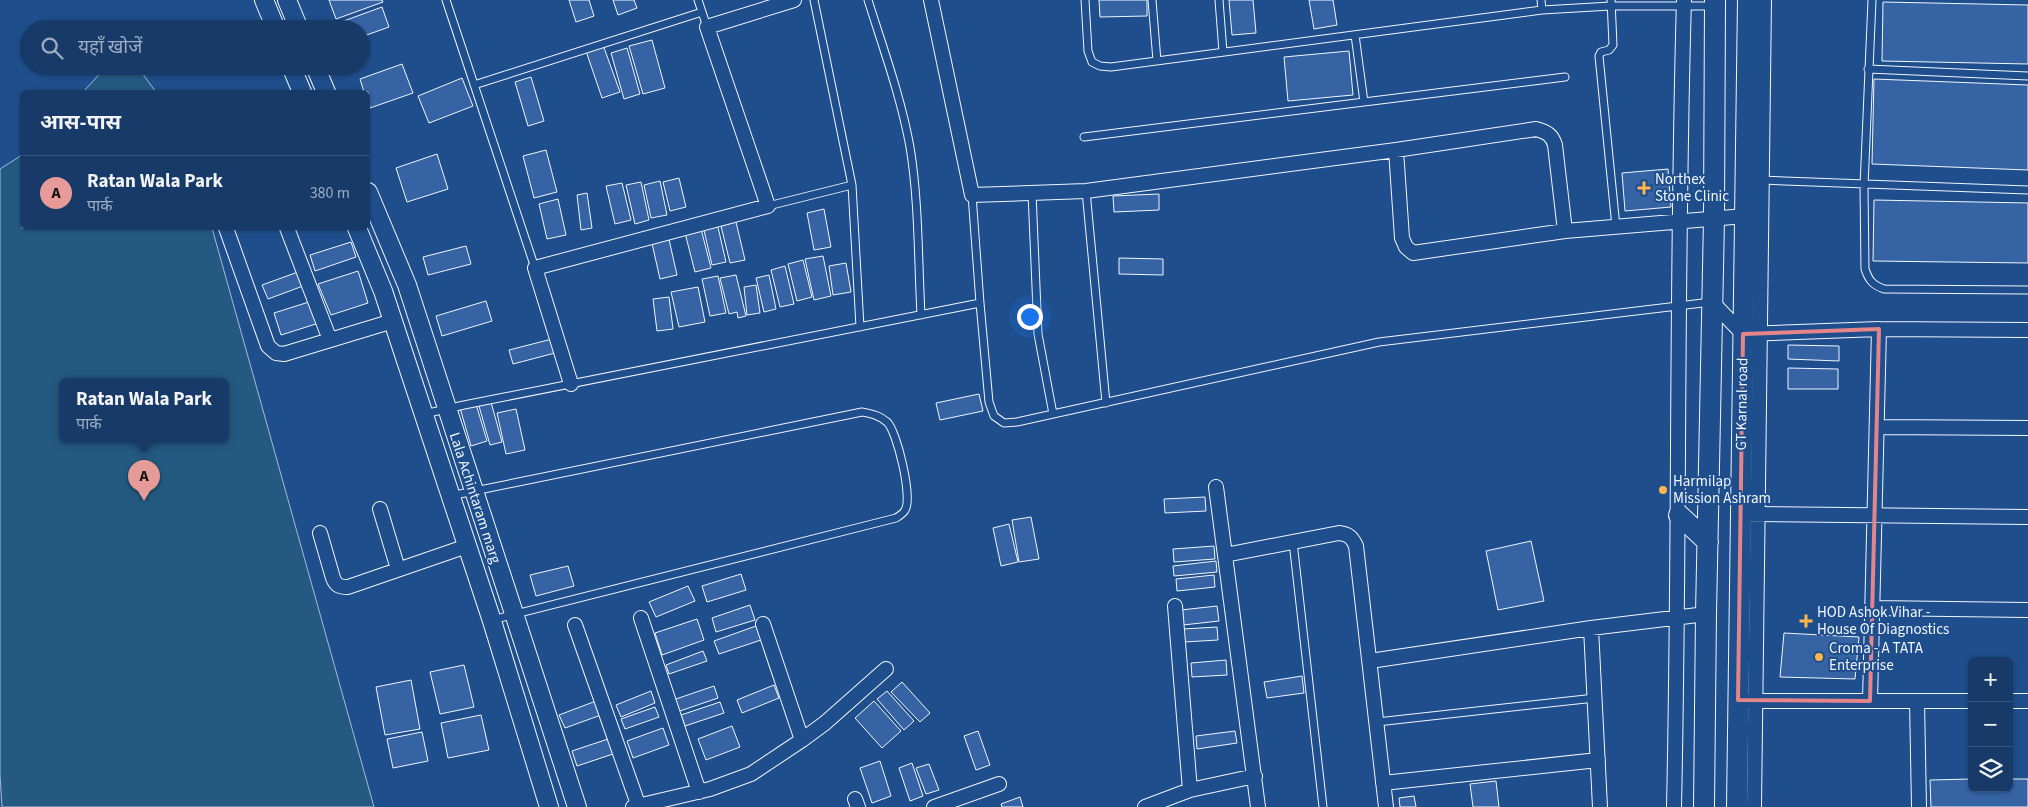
<!DOCTYPE html>
<html lang="hi">
<meta charset="utf-8">
<style>
body{margin:0;font-family:"Source Sans 3","Noto Sans Devanagari",sans-serif;background:#20416f;color:#f1f3f6}
.controls{position:absolute;right:15px;bottom:15px;display:grid;overflow:hidden;border-radius:8px;box-shadow:0 1px 4px #0004}
.controls button{width:45px;height:45px;display:grid;place-items:center;padding:0;border:0;border-bottom:1px solid #36547d;background:#173a69;color:#f1f3f6;font:25px sans-serif}
.you{position:absolute;left:1029px;top:316px;width:18px;height:18px;margin:-12px;border:4px solid #fff;border-radius:50%;background:#1a73e8;box-shadow:0 0 0 8px #1a73e833}
.badge{display:grid;place-items:center;width:32px;height:32px;border-radius:50%;background:#e69b98;color:#111;font-size:16px;font-weight:700}
.pin{position:absolute;translate:-50% -41px;filter:drop-shadow(0 1px 2px #0008)}
.pin::after{content:'';position:absolute;top:26px;width:18px;height:15px;background:inherit;clip-path:polygon(0 0,100% 0,50% 100%)}
.popup{position:absolute;left:59px;top:378px;width:170px;height:65px;box-sizing:border-box;display:grid;place-content:center;border-radius:8px;background:#173a69;filter:drop-shadow(0 1px 4px #0005);font-size:16px;white-space:nowrap;color:#9eadc0}
.popup b{font-size:19px;color:#f1f3f6}
.popup::after{content:'';position:absolute;left:50%;top:100%;margin-left:-10px;border:10px solid transparent;border-top-color:#173a69}
.list{margin:0;padding:0;list-style:none}
h2{display:flex;justify-content:space-between;align-items:center;height:65px;margin:0;padding:0 20px;font-size:21px}
h2 small{font-size:16px;font-weight:400;color:#9eadc0}
.list li{display:grid;grid-template-columns:32px 1fr auto;gap:15px;align-items:center;box-sizing:border-box;height:75px;padding:0 20px;border-top:1px solid #36547d}
.list b{display:block;font-size:19px;white-space:nowrap}
.list p{margin:0;font-size:16px;white-space:nowrap;color:#9eadc0}
.list em{font-size:16px;font-style:normal;color:#9eadc0}
.icon{flex:none;width:28px;height:28px;fill:none;stroke:currentColor;stroke-width:2;stroke-linecap:round;stroke-linejoin:round}
.map{position:relative;flex:none;width:2028px;height:807px;overflow:hidden}
.search{position:absolute;background:#173a69;box-shadow:0 1px 4px #0004;left:20px;top:20px;width:350px;height:55px;display:flex;align-items:center;gap:12px;box-sizing:border-box;padding:0 18px;border-radius:28px;color:#9eadc0;font-size:19px}
.panel{position:absolute;background:#173a69;box-shadow:0 1px 4px #0004;left:20px;top:90px;width:350px;height:140px;border-radius:8px}
.map>svg:first-child{display:block}
</style>
<div class="map">
<svg width="2028" height="807" viewBox="0 0 2028 807">
<rect width="100%" height="100%" fill="#1f4e8c"/>
<path fill="#245a82" stroke="#a8bbd7" fill-rule="evenodd" d="M107,66H137L156,92H83Z
M22,155V228H212L374,807H2L0,775V169ZM63,382H225V440H63Z"/>
<path fill="#3563a3" stroke="#f2f6ff" d="M329,0H382L383,2L336,19Z
M569,0H589L594,16L576,22Z
M613,0H634L637,8L618,15Z
M1099,0H1147V16L1100,17Z
M1229,0H1253L1256,33L1232,35Z
M1309,0H1333L1337,25L1314,29Z
M1883,2L2028,5V64L1882,61Z
M382,7L389,27L361,37V29H344L341,22Z
M652,40L665,88L643,94L629,46Z
M603,45L620,92L602,98L586,51Z
M627,48L640,94L624,99L611,53Z
M1349,51L1353,95L1288,101L1284,57Z
M402,64L413,93L370,108L368,92H364L360,79Z
M531,77L544,121L528,126L515,82Z
M462,78L473,106L429,123L418,96Z
M1874,79L2028,85V170L1872,164Z
M546,150L557,192L534,198L523,156Z
M437,154L448,189L407,202L396,168Z
M1668,169L1671,207L1625,211L1622,173Z
M679,178L686,207L670,211L663,182Z
M660,181L667,215L651,218L644,185Z
M641,182L649,220L635,224L626,185Z
M622,183L631,220L615,224L606,186Z
M587,193L592,228L581,230L577,195Z
M1159,194V210L1114,212L1113,196Z
M558,199L566,235L547,239L539,204Z
M1874,200L2028,203V263L1873,261Z
M824,209L831,247L814,250L807,213Z
M736,222L745,260L730,263L721,226Z
M717,223L726,262L712,265L703,226Z
M700,225L711,268L695,272L684,229Z
M668,235L677,275L660,279L651,239Z
M351,242L356,257L315,271L310,255Z
M466,246L471,264L428,275L423,257Z
M823,256L831,296L814,300L805,259Z
M1119,258L1163,259V275L1119,274Z
M803,260L812,297L797,301L788,264Z
M846,263L851,292L833,295L829,266Z
M785,266L794,304L780,307L771,270Z
M358,271L368,303L331,315L318,284Z
M298,272L303,286L268,299L262,285Z
M736,275L746,316L738,318L737,312L729,314L720,278Z
M769,275L776,309L764,312L756,278Z
M718,276L726,313L710,316L702,279Z
M756,285L760,313L747,315L744,287Z
M698,287L705,322L679,327L671,292Z
M669,297L673,329L657,331L653,299Z
M312,301L319,323L281,335L274,313Z
M486,301L492,321L442,336L436,316Z
M552,339L555,353L513,364L509,350Z
M1788,345L1839,346V361L1788,359Z
M1788,368L1838,369V389H1788Z
M979,394L983,411L940,420L936,403Z
M491,402L502,442L490,445L479,406Z
M476,404L487,441L471,446L460,408Z
M516,409L525,450L506,454L497,413Z
M1205,497L1206,511L1165,513L1164,499Z
M1031,517L1039,559L1019,562L1012,520Z
M1009,524L1018,562L1001,566L993,528Z
M1531,541L1544,601L1498,610L1486,551Z
M1214,546L1215,559L1174,562L1173,549Z
M1216,561L1217,572L1174,576L1173,566Z
M568,566L574,586L536,596L530,575Z
M741,574L746,590L707,602L702,586Z
M1214,575L1215,587L1177,591L1176,579Z
M688,586L695,601L656,617L649,602Z
M750,605L755,620L716,632L712,618Z
M1217,606L1219,621L1183,625L1181,610Z
M697,619L704,640L662,655L655,633Z
M756,626L761,640L719,654L714,641Z
M1217,627L1218,640L1184,642L1183,629Z
M1784,633L1859,637L1855,679L1780,677Z
M703,651L707,661L669,674L666,665Z
M1226,660L1227,675L1192,677L1191,663Z
M464,665L474,707L440,714L430,672Z
M1302,676L1304,693L1267,698L1264,682Z
M411,680L420,729L385,735L376,687Z
M902,682L930,713L920,722L891,692Z
M774,685L779,698L742,713L737,700Z
M714,686L718,698L677,712L673,700Z
M651,691L655,703L621,717L616,705Z
M887,691L914,721L904,730L877,699Z
M596,701L601,715L565,728L559,715Z
M874,701L901,731L882,748L855,718Z
M720,702L724,713L685,726L681,715Z
M655,707L659,717L625,729L621,719Z
M481,715L489,750L448,758L441,723Z
M732,726L740,747L706,760L698,739Z
M663,728L669,745L633,758L627,741Z
M978,731L990,765L976,770L964,736Z
M1235,731L1237,743L1197,749L1196,736Z
M422,732L428,761L393,768L387,739Z
M608,739L613,754L577,766L572,751Z
M880,761L891,796L872,803L860,768Z
M912,763L923,796L910,801L899,768Z
M929,764L939,790L926,794L916,768Z
M1972,779V788H2009V779H2028V807H1931L1930,780Z
M1496,781L1499,807H1473L1470,784Z
M1414,796L1416,807H1400L1399,798Z
M1020,797L1023,807H1002L1001,804Z"/>
<g fill="none" stroke-linecap="round" stroke-linejoin="round">
<defs>
<path id="service" d="M446,0L535,268
M698,0L707,27
M814,0L852,185L860,327
M868,0C883,48 901,97 910,147C919,202 918,259 921,315
M1085,0L1088,51L1092,62L1100,66L1111,67L1542,10
M1152,0L1157,61
M1219,0L1223,52
M1541,0L1542,10L1611,6H1714
M1611,0L1613,45L1609,50L1601,52L1599,56L1616,227
M1872,0L1864,186L1865,269C1869,281 1873,285 1884,289L2028,290
M1868,69L2028,76
M474,85L702,12
M1364,102L1565,77
M1084,137L1364,102L1355,35
M1761,180L2028,190
M1086,191L1106,403
M1032,193L1038,334L1053,414
M972,195L980,303
M768,206L852,185
M424,414L464,405L980,303L989,402L994,416L1004,423L1017,422L1379,342L1711,302
M450,496L862,412C872,414 879,415 887,422C897,431 913,498 905,510C904,513 899,516 896,518L492,620
M1293,542L1323,807
M1377,722L1595,698"/>
<path id="minor" d="M931,0L972,195L1086,191L1396,150L1536,129C1547,132 1552,135 1555,145L1565,231
M1396,150L1402,238L1406,247L1413,253L1565,231L1745,216
M226,228L268,346L276,353L284,354L393,321
M287,228L330,340
M1712,302L1743,334L1879,329L2028,330
M571,384L535,268L768,206L707,27L794,0
M1877,427L2028,428
M1216,487L1258,807
M380,509L398,569
M1749,514L2028,517
M320,533L333,578C336,586 340,587 348,587L467,546
M1225,555L1339,533C1348,534 1352,537 1356,546L1386,807
M1175,606L1190,790
M1872,608L2028,610
M641,618L699,792
M763,624L802,740
M575,625L639,807
M1591,628L1600,807
M1370,661L1591,628L1706,614
M1748,701H1972
M1870,701L1879,329
M1917,701L1919,807
M2009,701H2028
M1383,783L1598,760
M855,799L858,807
M633,807L710,789L751,774L802,740L825,723L886,669
M934,807L999,784
M1145,807L1190,790L1255,776
M1674,807C1680,538 1676,269 1684,0
M1754,807L1764,0"/>
<path id="tertiary" d="M264,0L276,29
M287,0L299,29
M291,66L302,92
M315,66L326,92
M368,192L407,285L577,807
M357,228L383,291L492,621L549,807"/>
<path id="secondary" d="M1679,515L1708,542
M1704,807L1706,614L1714,219L1715,0
M1737,807L1748,0"/>
</defs>
<use href="#service" stroke="#f2f6ff" stroke-width="9"/>
<use href="#minor" stroke="#f2f6ff" stroke-width="16"/>
<use href="#tertiary" stroke="#f2f6ff" stroke-width="20"/>
<use href="#secondary" stroke="#f2f6ff" stroke-width="22"/>
<use href="#service" stroke="#1f4e8c" stroke-width="7"/>
<use href="#minor" stroke="#1f4e8c" stroke-width="14"/>
<use href="#tertiary" stroke="#1f4e8c" stroke-width="18"/>
<use href="#secondary" stroke="#1f4e8c" stroke-width="20"/>
</g>
<path fill="none" stroke="#e38589" stroke-width="4" stroke-linejoin="round" d="M1879,329L1870,701L1738,700L1743,334Z"/>
<g fill="#ffb74d" stroke="#1f4e8c" stroke-width="2">
<path d="M1641.5 180.5h5v5h5v5h-5v5h-5v-5h-5v-5h5z"/>
<circle cx="1663" cy="490" r="5"/>
<path d="M1803.5 613.5h5v5h5v5h-5v5h-5v-5h-5v-5h5z"/>
<circle cx="1819" cy="657" r="5"/>
</g>
<g text-anchor="middle" dominant-baseline="central" stroke-width="4" stroke-linejoin="round" paint-order="stroke">
<g font-size="15" fill="#f2f6ff" stroke="#1f4e8c" text-anchor="start">
<text x="1655" y="179">Northex<tspan x="1655" dy="17">Stone Clinic</tspan></text>
<text x="1673" y="481">Harmilap<tspan x="1673" dy="17">Mission Ashram</tspan></text>
<text x="1817" y="612">HOD Ashok Vihar -<tspan x="1817" dy="17">House Of Diagnostics</tspan></text>
<text x="1829" y="648">Croma - A TATA<tspan x="1829" dy="17">Enterprise</tspan></text>
</g>
<g font-size="15" fill="#f2f6ff" stroke="#1f4e8c">
<text transform="translate(1742 404) rotate(-89)">GT Karnal road</text>
<text transform="translate(475 498) rotate(72)">Lala Achintaram marg</text>
</g>
</g>
</svg>
<div class="controls">
<button>+</button>
<button>−</button>
<button><svg class="icon" aria-label="layers" viewBox="0 0 24 24"><path d="M12 4l9 5-9 5-9-5zM3 14l9 5 9-5"/></svg></button>
</div>
<div class="you"></div>
<div class="pin badge" style="left:144px;top:501px">A</div>
<div class="popup"><b>Ratan Wala Park</b>पार्क</div>
<div class="search"><svg class="icon" aria-label="search" viewBox="0 0 24 24"><circle cx="10" cy="10" r="6"/><path d="M15 15l6 6"/></svg>यहाँ खोजें</div>
<section class="panel">
<h2>आस-पास<small></small></h2>
<ul class="list">
<li><span class="badge">A</span><div><b>Ratan Wala Park</b><p>पार्क</p></div><em>380 m</em></li>
</ul>
</section>
</div>
